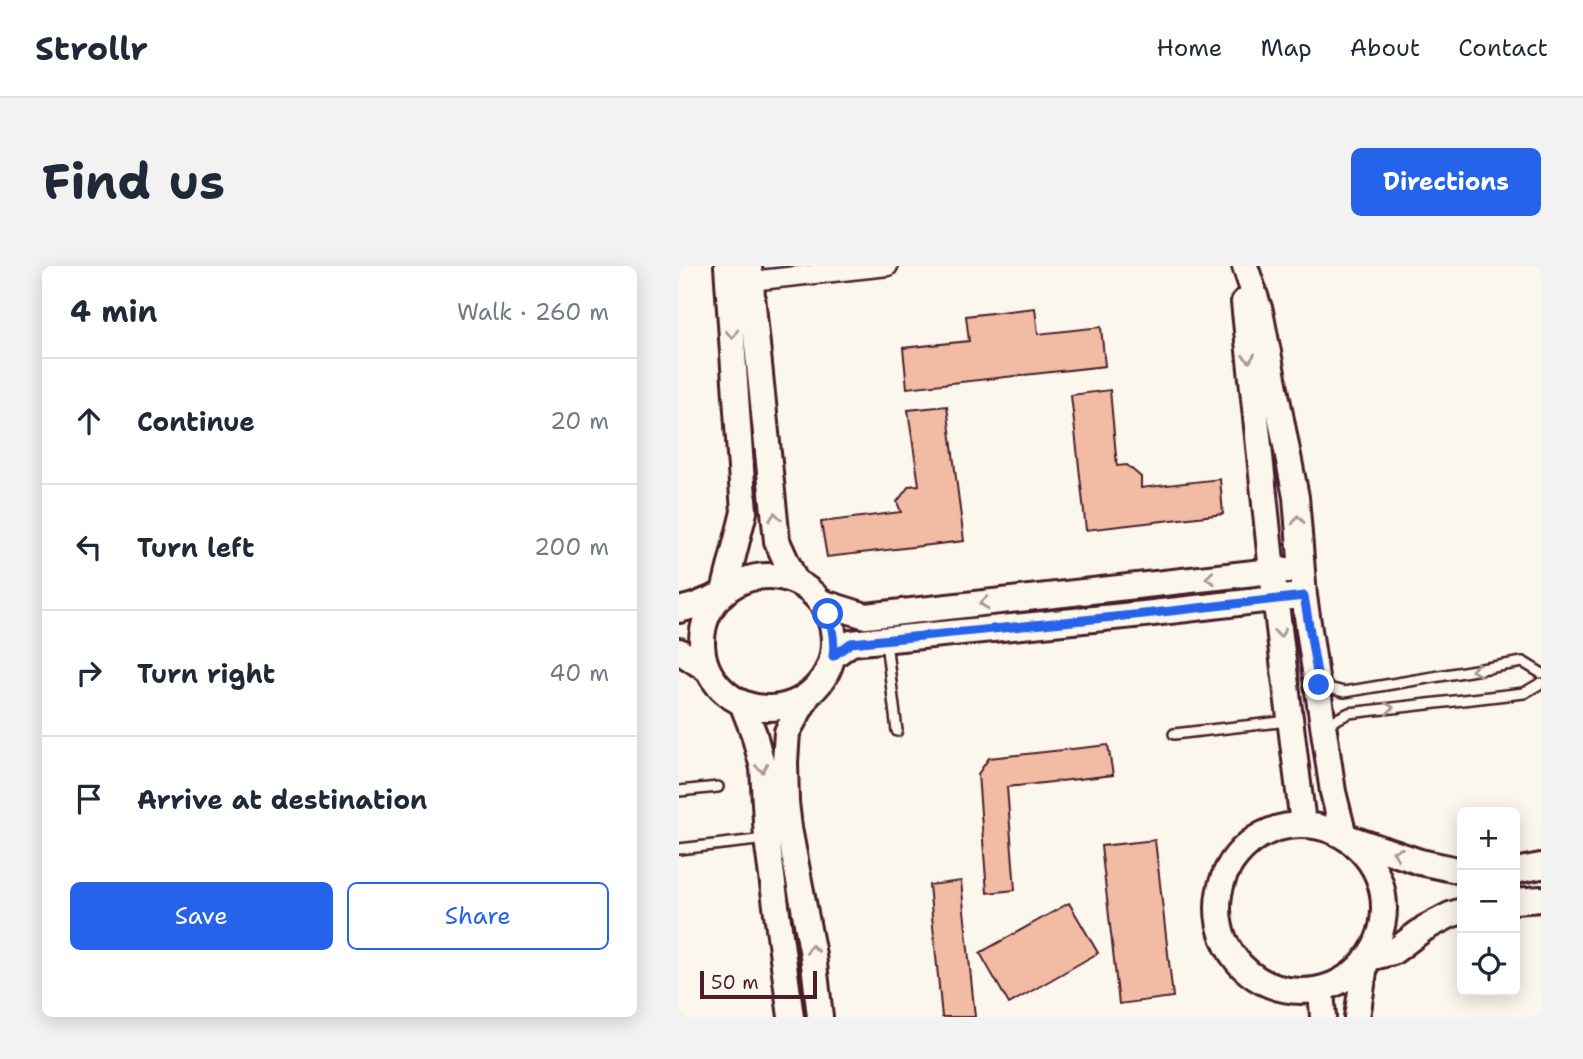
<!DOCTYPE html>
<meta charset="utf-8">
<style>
body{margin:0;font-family:"Shantell Sans",sans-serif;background:#f2f2f3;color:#1f2937}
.controls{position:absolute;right:21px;bottom:21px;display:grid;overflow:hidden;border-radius:10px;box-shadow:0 4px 18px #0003}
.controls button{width:63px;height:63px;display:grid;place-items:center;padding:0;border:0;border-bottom:2px solid #e0e1e3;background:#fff;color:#1f2937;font:35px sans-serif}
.scale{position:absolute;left:21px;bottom:18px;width:117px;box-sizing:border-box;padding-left:7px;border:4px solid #4a1f2b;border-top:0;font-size:19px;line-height:24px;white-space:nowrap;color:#4a1f2b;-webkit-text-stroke:5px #fbf7ec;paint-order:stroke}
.stop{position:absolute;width:21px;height:21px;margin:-16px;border:5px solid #2563eb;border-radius:50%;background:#fff}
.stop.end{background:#2563eb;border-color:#fff;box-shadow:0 2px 7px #0008}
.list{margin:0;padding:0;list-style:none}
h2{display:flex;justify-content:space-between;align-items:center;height:91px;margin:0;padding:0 28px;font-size:30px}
h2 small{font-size:23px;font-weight:400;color:#747a83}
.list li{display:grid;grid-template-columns:46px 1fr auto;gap:21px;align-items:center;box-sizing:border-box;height:126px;padding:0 28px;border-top:2px solid #e0e1e3}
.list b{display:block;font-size:26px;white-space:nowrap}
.list em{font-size:23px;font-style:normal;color:#747a83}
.actions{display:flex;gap:14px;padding:21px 28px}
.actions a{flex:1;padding:16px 0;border:2px solid #2563eb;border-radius:10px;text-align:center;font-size:24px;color:#2563eb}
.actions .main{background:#2563eb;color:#fff}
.icon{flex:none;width:38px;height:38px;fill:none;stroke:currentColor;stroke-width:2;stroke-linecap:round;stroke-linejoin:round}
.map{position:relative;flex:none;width:862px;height:751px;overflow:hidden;border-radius:10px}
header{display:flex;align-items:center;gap:42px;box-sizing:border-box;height:98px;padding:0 35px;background:#fff;border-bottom:2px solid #e0e1e3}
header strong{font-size:33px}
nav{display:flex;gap:38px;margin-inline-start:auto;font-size:24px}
.intro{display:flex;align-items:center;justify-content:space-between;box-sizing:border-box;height:168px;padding:0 42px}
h1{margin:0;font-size:49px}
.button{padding:18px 32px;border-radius:10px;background:#2563eb;color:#fff;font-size:24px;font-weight:700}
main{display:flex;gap:42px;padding:0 42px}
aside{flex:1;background:#fff;border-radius:10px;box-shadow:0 4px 18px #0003}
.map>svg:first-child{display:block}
</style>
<header>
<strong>Strollr</strong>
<nav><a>Home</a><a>Map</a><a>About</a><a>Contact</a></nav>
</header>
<div class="intro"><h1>Find us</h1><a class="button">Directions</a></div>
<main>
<aside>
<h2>4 min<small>Walk · 260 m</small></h2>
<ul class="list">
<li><svg class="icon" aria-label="ahead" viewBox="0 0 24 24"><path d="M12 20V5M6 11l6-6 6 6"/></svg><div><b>Continue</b></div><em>20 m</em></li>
<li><svg class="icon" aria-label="left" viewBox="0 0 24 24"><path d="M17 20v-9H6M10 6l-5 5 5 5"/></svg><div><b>Turn left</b></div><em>200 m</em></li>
<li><svg class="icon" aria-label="right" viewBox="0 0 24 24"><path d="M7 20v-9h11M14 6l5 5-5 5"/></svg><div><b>Turn right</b></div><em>40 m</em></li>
<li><svg class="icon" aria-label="arrive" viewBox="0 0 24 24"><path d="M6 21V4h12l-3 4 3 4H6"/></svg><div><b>Arrive at destination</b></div></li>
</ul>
<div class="actions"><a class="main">Save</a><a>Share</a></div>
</aside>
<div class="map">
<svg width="862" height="751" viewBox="0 0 862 751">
<rect width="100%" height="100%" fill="#fbf7ec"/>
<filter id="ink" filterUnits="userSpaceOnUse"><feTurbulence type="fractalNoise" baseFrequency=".0143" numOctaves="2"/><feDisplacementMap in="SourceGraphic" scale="14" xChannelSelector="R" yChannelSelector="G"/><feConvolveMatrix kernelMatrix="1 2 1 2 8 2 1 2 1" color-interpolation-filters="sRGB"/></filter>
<g filter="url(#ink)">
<path fill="#f1bba4" stroke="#4a1f2b" stroke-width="2" d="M356,42L359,68L422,61L426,100L228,122L224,82L290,75L287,50Z
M431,124L438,200L448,199L462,211V222L541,213L544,248L407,264L392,129Z
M268,140L285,275L148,291L142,256L222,246L218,236L230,220L240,219L229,144Z
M429,479L434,509L328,521L336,624L308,627L299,508L310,492Z
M476,574L494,731L440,738L422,580Z
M282,615L296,751H263L250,619Z
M390,637L419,687L330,738L301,687Z"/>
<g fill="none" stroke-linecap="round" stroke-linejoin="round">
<defs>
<path id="lane" d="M207,376L218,465
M642,420L665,426L844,396L862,407
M646,459L670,447L845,427L862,417
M495,468L610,455
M0,525L39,521
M0,583L87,573"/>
<path id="street" d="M72,15L209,0"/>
<path id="secondary" d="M70,0L98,275L116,315
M566,0L581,45L617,231L625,330L654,526L665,570L741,596L783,605
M565,36L593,305L624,558
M23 376a66 66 0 1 1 132 0a66 66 0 1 1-132 0Z
M45,326L65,246L48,0
M142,336L187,350L593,305L609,304
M0,344L15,340L42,329
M0,385L29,404
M154,390L172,377L465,348L612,331
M129,429L108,466L106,496L107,536L110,562L134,689L141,751
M63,437L75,468L84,502L88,573L112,751
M539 642a83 83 0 1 1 166 0a83 83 0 1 1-166 0Z
M836,605L862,600
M836,635L862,633
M642,724L644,751
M678,751L687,693L714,686L746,662L771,649L783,645"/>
</defs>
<use href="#lane" stroke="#4a1f2b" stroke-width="14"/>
<use href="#street" stroke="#4a1f2b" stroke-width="23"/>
<use href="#secondary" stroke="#4a1f2b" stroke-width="30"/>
<use href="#lane" stroke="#fbf7ec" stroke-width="9"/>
<use href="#street" stroke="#fbf7ec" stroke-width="18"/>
<use href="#secondary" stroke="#fbf7ec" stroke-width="24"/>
</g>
<defs><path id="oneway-chevron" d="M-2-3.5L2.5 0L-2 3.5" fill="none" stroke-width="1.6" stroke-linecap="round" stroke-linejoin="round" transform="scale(1.75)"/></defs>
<g stroke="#ab9695">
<use href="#oneway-chevron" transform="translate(53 68) rotate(86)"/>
<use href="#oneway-chevron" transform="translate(570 92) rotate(84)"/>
<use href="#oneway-chevron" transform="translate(96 251) rotate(-96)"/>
<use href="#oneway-chevron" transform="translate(619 254) rotate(-95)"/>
<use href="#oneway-chevron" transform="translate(531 312) rotate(174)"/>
<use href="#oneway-chevron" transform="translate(305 337) rotate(174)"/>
<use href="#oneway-chevron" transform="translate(601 367) rotate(83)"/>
<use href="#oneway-chevron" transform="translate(797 404) rotate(170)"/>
<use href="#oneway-chevron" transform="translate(710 442) rotate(-7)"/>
<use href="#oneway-chevron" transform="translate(83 502) rotate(82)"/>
<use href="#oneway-chevron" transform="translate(718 587) rotate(-160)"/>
<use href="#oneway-chevron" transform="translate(133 683) rotate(-100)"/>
</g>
</g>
<g fill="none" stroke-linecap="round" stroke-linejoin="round" filter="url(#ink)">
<path stroke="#2563eb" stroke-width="9" d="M149,348C154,363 156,375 154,390L172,377L465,348L625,330L640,419"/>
</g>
</svg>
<div class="controls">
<button>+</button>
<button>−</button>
<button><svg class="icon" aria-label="locate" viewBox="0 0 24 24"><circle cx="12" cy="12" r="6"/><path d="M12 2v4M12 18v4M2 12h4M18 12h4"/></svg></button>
</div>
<div class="scale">50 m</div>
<div class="stop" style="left:149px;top:348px"></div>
<div class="stop end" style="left:640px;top:419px"></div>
</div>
</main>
